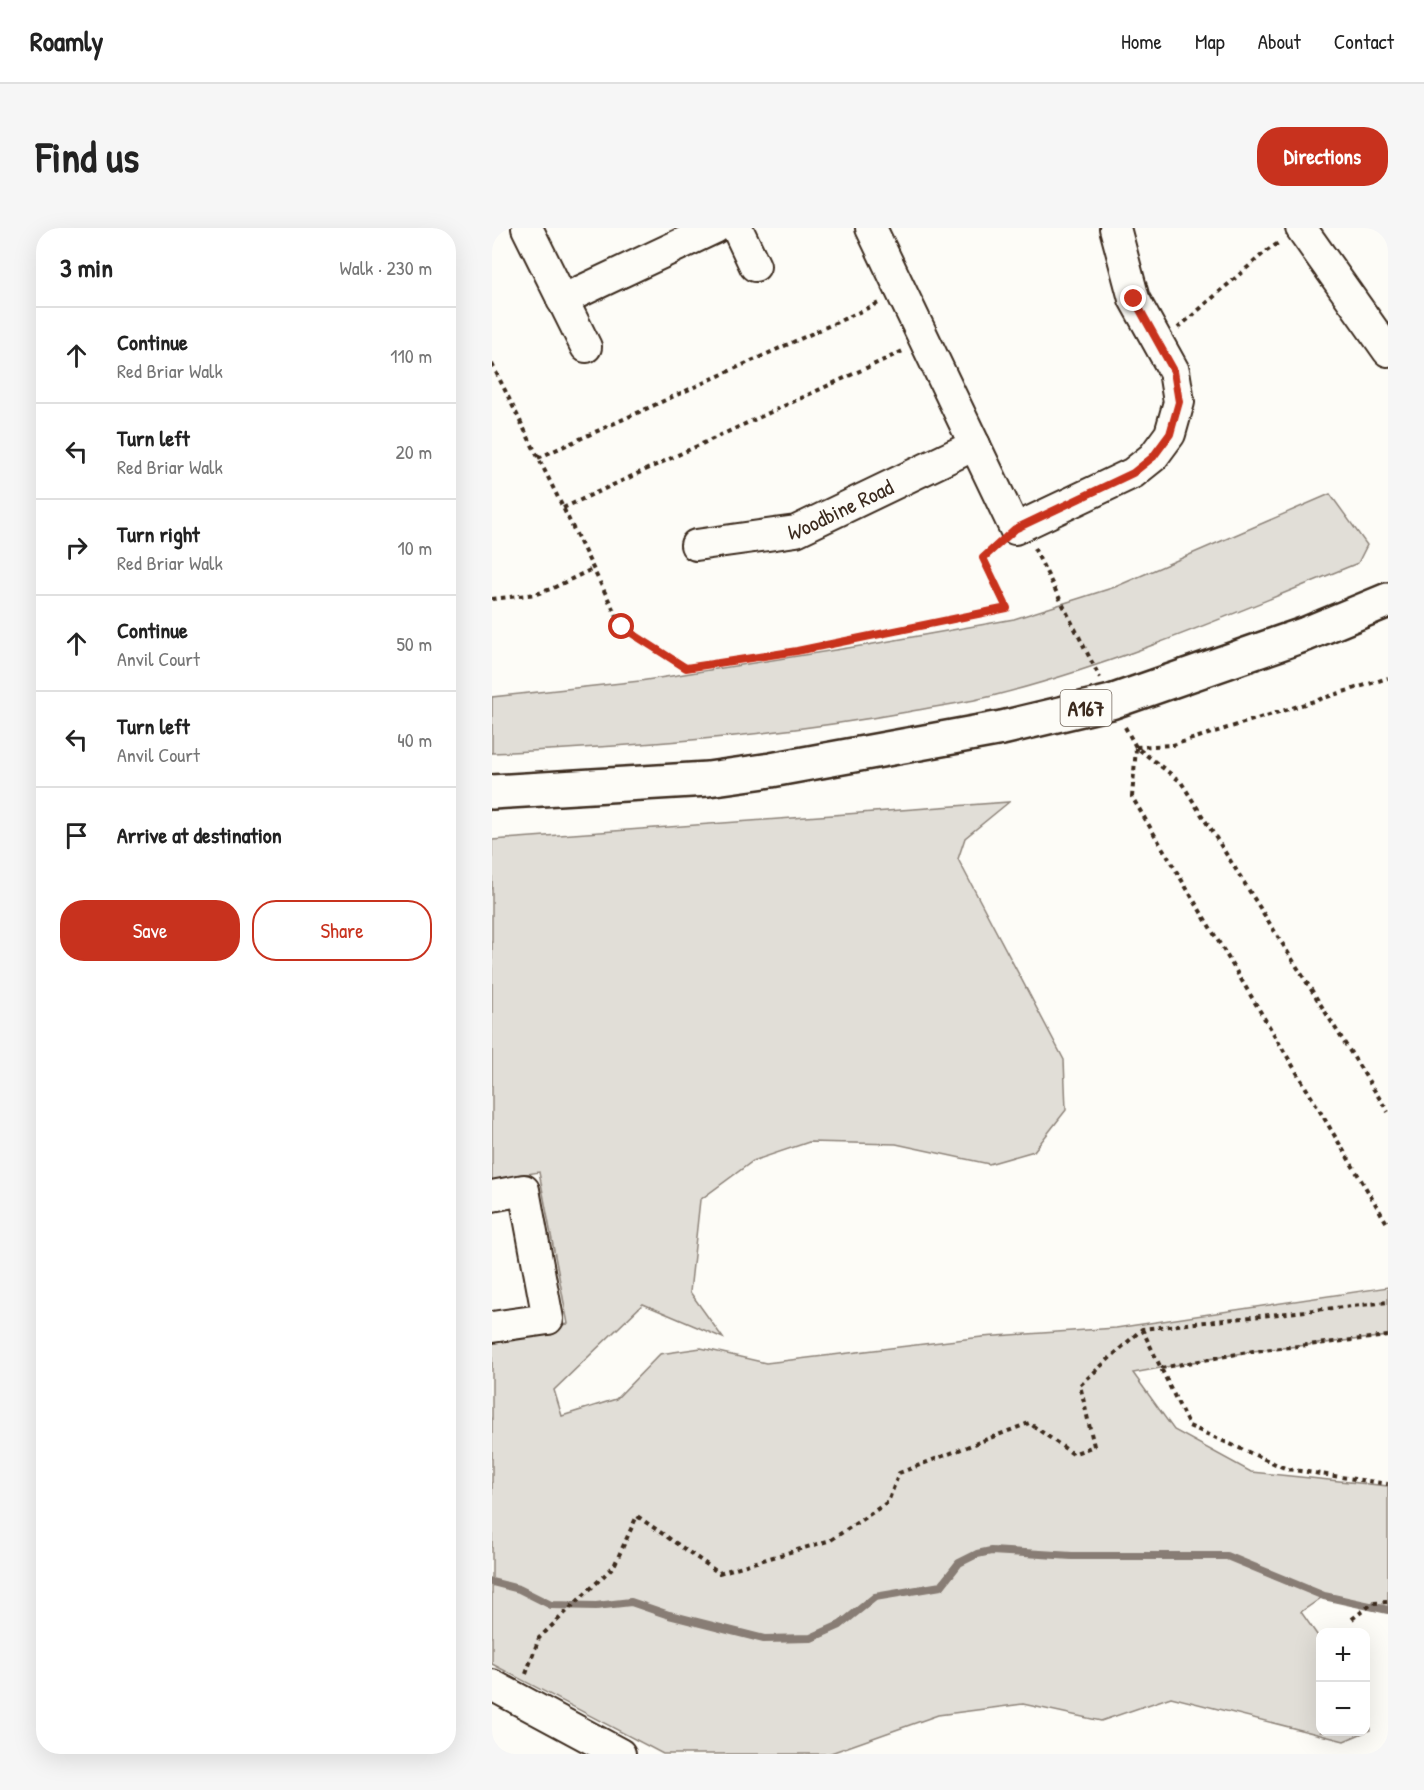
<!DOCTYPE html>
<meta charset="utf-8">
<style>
body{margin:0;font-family:"Patrick Hand",sans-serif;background:#f6f6f6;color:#222}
.controls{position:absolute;right:18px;bottom:18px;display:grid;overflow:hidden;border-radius:12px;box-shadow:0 6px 24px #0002}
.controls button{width:54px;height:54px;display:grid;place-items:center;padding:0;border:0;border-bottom:2px solid #e0e0e0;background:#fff;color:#222;font:30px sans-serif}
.stop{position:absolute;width:18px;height:18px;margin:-14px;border:4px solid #c8321e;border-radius:50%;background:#fff}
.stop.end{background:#c8321e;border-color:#fff;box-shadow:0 2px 6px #0008}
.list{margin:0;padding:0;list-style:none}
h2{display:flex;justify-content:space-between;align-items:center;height:78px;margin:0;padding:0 24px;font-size:26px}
h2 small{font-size:20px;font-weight:400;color:#767676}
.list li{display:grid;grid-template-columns:39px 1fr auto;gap:18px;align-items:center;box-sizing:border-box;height:96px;padding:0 24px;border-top:2px solid #e0e0e0}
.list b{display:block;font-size:22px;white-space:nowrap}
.list p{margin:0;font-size:20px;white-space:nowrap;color:#767676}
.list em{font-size:20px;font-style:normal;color:#767676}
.actions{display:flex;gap:12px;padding:18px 24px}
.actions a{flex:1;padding:14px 0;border:2px solid #c8321e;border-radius:24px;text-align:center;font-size:21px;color:#c8321e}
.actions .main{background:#c8321e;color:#fff}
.icon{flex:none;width:33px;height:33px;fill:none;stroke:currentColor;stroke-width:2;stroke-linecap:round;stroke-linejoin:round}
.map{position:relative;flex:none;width:896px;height:1526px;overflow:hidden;border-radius:24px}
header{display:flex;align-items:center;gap:36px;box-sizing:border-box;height:84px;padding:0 30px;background:#fff;border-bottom:2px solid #e0e0e0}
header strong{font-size:28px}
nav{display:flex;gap:33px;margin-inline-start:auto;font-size:21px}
.intro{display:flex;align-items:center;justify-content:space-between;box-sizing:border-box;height:144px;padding:0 36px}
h1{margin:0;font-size:42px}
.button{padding:15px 27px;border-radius:24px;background:#c8321e;color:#fff;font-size:21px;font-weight:700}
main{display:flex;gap:36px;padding:0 36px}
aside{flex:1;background:#fff;border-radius:24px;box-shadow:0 6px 24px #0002}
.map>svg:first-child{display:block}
</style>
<header>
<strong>Roamly</strong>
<nav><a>Home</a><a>Map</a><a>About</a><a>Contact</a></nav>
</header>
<div class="intro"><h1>Find us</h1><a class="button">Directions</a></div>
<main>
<aside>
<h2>3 min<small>Walk · 230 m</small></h2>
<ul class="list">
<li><svg class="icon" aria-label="ahead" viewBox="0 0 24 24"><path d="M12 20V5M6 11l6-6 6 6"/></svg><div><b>Continue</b><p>Red Briar Walk</p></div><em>110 m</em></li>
<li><svg class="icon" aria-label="left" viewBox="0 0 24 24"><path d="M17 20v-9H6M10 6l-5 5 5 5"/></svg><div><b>Turn left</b><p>Red Briar Walk</p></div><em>20 m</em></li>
<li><svg class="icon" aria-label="right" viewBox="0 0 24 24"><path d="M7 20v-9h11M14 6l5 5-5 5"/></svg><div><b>Turn right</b><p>Red Briar Walk</p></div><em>10 m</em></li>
<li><svg class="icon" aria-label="ahead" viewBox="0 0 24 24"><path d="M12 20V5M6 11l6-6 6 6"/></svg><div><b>Continue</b><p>Anvil Court</p></div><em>50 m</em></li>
<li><svg class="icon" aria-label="left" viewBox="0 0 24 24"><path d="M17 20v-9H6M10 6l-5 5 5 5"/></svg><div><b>Turn left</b><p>Anvil Court</p></div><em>40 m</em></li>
<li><svg class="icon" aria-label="arrive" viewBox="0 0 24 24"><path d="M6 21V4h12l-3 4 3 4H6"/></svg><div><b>Arrive at destination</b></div></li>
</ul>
<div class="actions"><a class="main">Save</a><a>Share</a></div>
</aside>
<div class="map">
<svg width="896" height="1526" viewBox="0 0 896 1526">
<rect width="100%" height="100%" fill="#fdfcf7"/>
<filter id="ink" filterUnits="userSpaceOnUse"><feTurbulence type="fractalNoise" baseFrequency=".0167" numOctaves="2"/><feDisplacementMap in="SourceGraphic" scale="12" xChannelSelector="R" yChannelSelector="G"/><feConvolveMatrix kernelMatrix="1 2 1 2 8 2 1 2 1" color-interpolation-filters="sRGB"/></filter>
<g filter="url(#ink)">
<path fill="#e1ded7" stroke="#8e847a" stroke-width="1.5" d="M838,266L875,317L866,335C747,383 629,435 504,467C475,475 444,478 415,484C277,509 139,518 0,525V469L148,453L381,416L522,391L623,359Z
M517,574L473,610L466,631L572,832L574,882L542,923L497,936L404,916L317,914L261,933L208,972L198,1064L231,1110L151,1076L62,1162L70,1188L124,1171L168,1126L209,1120L274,1135L490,1109L624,1100L896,1059V1108L761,1123L641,1145L682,1202L759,1244L896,1258V1382L832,1368L809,1384L828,1411V1504H874V1478L878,1502L852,1513L679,1469L609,1493L531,1476L446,1487L336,1526H171L0,1436V1111L76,1096L47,944L0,952V612Z"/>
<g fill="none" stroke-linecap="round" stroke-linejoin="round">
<path stroke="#887d74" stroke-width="8" d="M0,1354L27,1361L59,1377L104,1378L139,1374L177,1387L272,1411L319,1410L348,1397L383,1369L449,1358L467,1335L485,1326L499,1323L580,1328H735L832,1368L896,1382"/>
<defs>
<g id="minor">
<path d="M35,0L94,119"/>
<path d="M245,0L263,38"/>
<path d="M379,0L523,301L641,245L661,229L678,206L687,174L682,143L642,71L623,0"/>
<path d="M809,0L896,123"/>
<path d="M70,72L223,0"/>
<path id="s1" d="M204,317L304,303L483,217"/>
<path d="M0,968L32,962L56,1091L0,1099"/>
<path d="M0,1457L128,1526"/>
</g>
<path id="highway" d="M0,564L216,551L279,542L510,500L619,474L814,406L896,372"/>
</defs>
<use href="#minor" stroke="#3b2a1e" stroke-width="34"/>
<use href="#highway" stroke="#3b2a1e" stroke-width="38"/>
<path stroke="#3b2a1e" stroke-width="4" stroke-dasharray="4.5 4.5" stroke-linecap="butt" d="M686,100L772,25L788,14
M0,136L130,399L194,440L305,423L515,380L491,330L504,318
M46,230L387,75
M71,280L411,123
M542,320L608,450
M0,371L44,366L61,360L100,341
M633,499L644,519L689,554L896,884
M644,519L681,517L896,450
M644,520L640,569L896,997
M650,1101L697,1198L795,1241L896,1256
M669,1140L761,1123L896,1108
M860,1391L881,1375L896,1374
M34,1446L47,1410L122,1338L145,1288L227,1345L339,1312L396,1274L407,1245L537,1195L581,1226L602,1218L588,1157L650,1101L896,1074"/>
<use href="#minor" stroke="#fdfcf7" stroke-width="30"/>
<use href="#highway" stroke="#fdfcf7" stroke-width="33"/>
</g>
</g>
<g fill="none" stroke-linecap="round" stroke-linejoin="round" filter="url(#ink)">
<path stroke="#c8321e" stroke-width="8" d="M130,399L194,440L305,423L515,380L491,330L523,301L641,245L661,229L678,206L687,174L682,143L642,71"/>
</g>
<g text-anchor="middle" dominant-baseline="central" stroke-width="4.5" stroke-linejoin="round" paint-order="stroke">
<rect fill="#fdfcf7" stroke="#75695f" stroke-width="1.5" x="568.5" y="462" width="51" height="36" rx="4.5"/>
<g font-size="21" font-weight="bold" fill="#3b2a1e">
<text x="594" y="480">A167</text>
</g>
<g font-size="22" fill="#3b2a1e" stroke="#fdfcf7">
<text stroke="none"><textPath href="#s1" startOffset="150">Woodbine Road</textPath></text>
</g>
</g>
</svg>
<div class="controls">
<button>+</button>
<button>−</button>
</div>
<div class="stop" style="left:130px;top:399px"></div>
<div class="stop end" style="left:642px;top:71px"></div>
</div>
</main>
